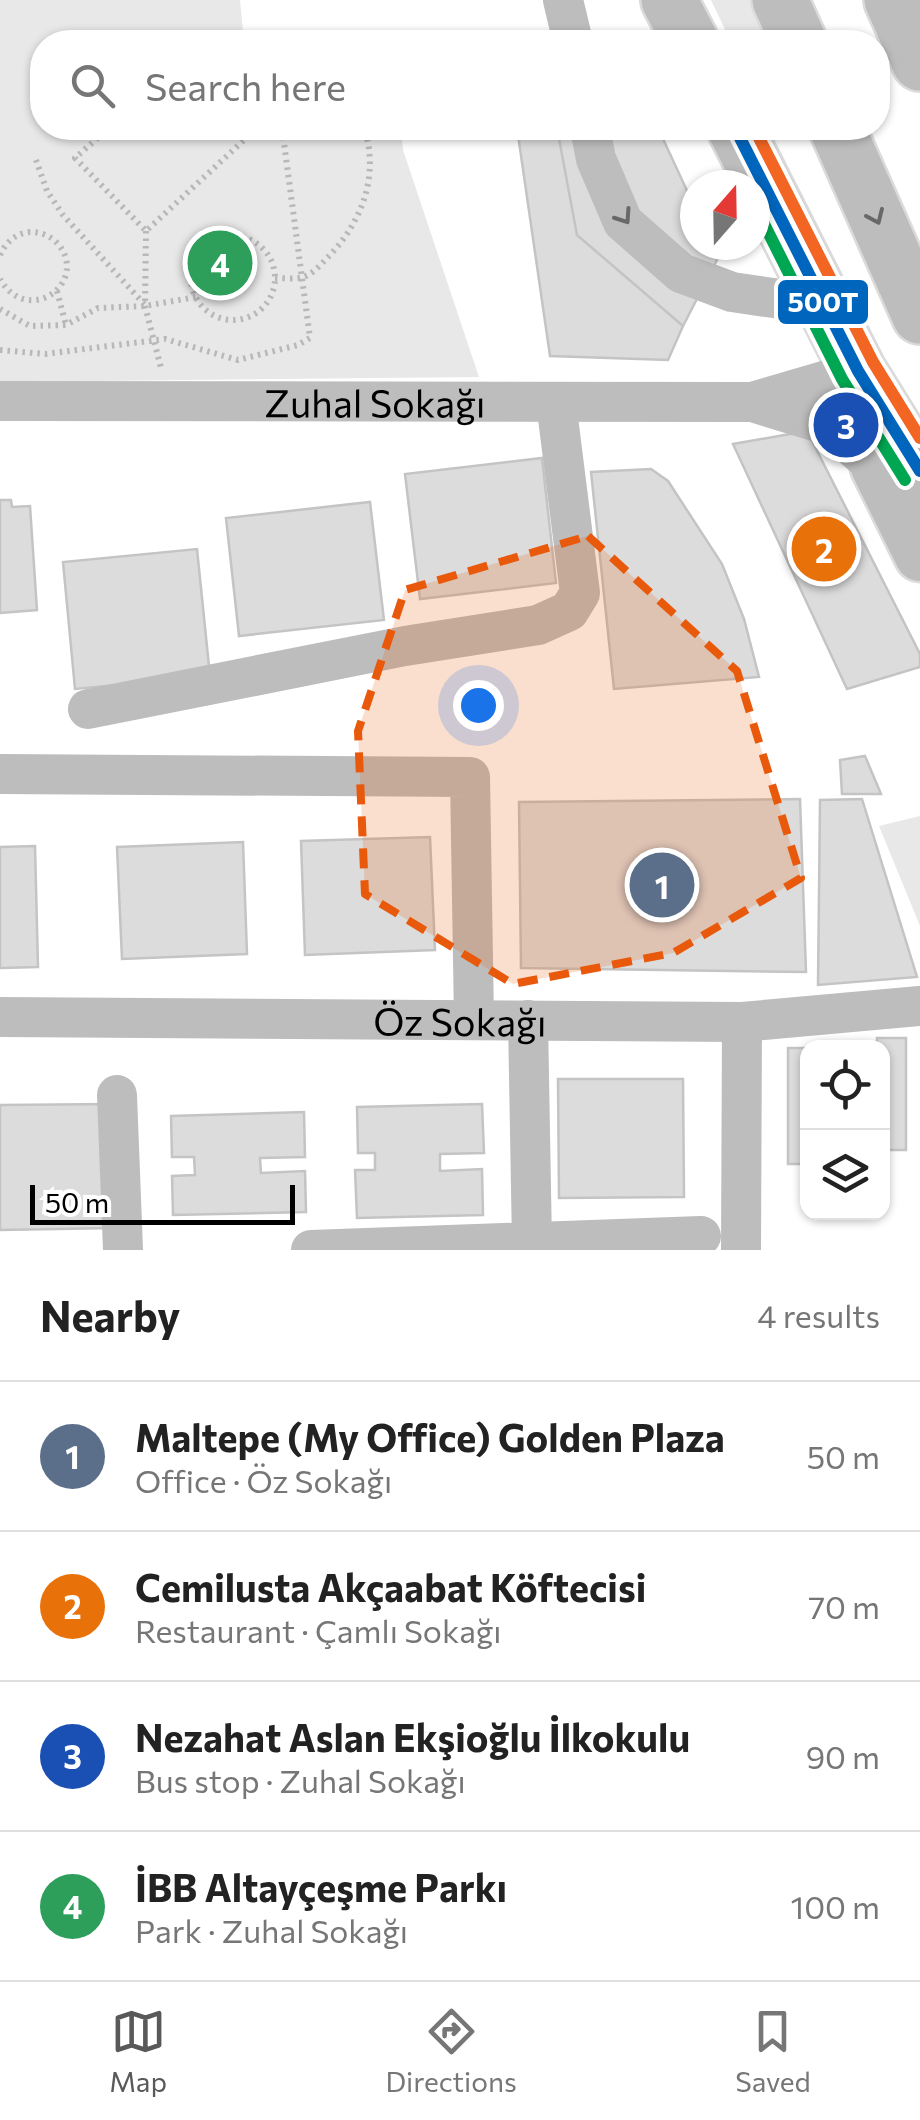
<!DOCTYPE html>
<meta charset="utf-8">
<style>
body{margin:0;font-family:Commissioner,sans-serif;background:#f2f2f2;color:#222}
.controls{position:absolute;right:30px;bottom:30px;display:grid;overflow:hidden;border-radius:20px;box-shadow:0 2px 8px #0004}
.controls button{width:90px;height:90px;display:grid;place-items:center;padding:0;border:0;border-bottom:2px solid #e0e0e0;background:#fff;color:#222;font:50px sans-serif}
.compass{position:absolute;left:680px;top:170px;width:90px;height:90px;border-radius:50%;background:#fff;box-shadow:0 2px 8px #0004;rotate:20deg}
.scale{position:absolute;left:30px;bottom:25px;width:265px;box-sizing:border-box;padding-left:10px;border:5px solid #000;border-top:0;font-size:28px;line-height:35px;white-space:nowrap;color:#000;-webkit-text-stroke:8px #fff;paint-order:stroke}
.you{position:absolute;left:478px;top:705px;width:35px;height:35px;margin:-25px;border:8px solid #fff;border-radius:50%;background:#1a73e8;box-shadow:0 0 0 15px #1a73e833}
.badge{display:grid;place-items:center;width:65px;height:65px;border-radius:50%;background:#595959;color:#fff;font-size:32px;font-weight:700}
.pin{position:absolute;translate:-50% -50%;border:5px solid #fff;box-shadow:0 2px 10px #0006}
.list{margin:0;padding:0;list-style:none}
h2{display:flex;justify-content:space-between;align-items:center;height:130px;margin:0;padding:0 40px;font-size:42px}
h2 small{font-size:32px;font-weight:400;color:#767676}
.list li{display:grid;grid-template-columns:65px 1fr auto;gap:30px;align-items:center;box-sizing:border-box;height:150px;padding:0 40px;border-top:2px solid #e0e0e0}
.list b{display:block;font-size:38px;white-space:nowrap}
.list p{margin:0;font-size:32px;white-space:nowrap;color:#767676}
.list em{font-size:32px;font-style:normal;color:#767676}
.icon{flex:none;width:55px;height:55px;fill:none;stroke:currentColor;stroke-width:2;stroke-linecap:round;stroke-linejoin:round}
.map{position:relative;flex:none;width:920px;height:1250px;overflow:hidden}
.search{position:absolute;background:#fff;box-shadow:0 2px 8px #0004;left:30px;right:30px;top:30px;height:110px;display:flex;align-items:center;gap:25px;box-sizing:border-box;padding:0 35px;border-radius:40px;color:#767676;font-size:38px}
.sheet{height:730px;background:#fff}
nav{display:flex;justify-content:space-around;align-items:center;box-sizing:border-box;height:140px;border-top:2px solid #e0e0e0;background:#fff;font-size:28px;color:#767676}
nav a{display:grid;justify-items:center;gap:5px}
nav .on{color:#595959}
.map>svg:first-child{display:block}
</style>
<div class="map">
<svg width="920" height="1250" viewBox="0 0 920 1250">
<rect width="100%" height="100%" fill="#fff"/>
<path fill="#e8e8e8" d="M0,0H240L244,41L375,42H42V128H401L403,150L479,377L0,382Z
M711,0H750L768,42H731Z
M920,816V926L879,826Z"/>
<path fill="#dcdcdc" stroke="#c4c4c4" stroke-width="2.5" d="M517,128H557L577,235L683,326L668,360L550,356Z
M557,128H658L695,208V245H712L718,258L683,326L577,235Z
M807,431L920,654V667L847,689L733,444Z
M542,458L556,583L420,599L405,474Z
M651,469L668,481L722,564L744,619L759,677L614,689L591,472Z
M0,500H11L12,507L30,506L37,610L0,613Z
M370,502L384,620L239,636L226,518Z
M197,549L210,676L75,689L63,562Z
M865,756L881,794H842L840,760Z
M800,799L806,972L521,968L519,802Z
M862,799L917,977L818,985L820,800Z
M430,837L435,950L305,955L301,841Z
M243,842L247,954L122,959L117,847Z
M35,846L38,967L0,968V847Z
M877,1038H906V1150H882V1048H877Z
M788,1048H808V1164H788Z
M558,1079H683L684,1197L559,1198Z
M112,1104L114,1228L0,1230V1105Z
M482,1104L484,1153L440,1154V1171L482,1169L483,1215L357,1218L355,1170H375V1153H358L357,1107Z
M304,1112L305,1157L260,1158L261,1173L305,1171L306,1212L173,1215L172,1176L195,1175L194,1157H172L171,1116Z"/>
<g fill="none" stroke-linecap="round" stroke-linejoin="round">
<defs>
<path id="major" d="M860,381L876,467L920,556"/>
<path id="highway" d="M669,0L691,42
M780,0L799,42
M892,0L920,63
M735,128L858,371L920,471
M837,128L920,316"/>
</defs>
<use href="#major" stroke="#dbdbdb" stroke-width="55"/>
<use href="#highway" stroke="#dbdbdb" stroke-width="60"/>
<path stroke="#b8b8b8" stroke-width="6" stroke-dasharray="2.5 5" stroke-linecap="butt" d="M109,128L75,158L146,231L257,128
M36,160L47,191L63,215L145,305
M146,231L145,306L161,368
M191 278a42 42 0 1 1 84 0a42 42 0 1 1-84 0Z
M0,255C6,242 16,233 30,232C41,232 51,236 58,244C90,282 28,328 0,279
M275,278C285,278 297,280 306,276C315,272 322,263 329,256C362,222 380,174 364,128
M57,291L66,325
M0,309L30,326L66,325L98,308L145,306L196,297
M0,350L45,354L165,339L238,360L298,345L310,338L282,128"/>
<g stroke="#bdbdbd" stroke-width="40">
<path d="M563,0L573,42"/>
<path d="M590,128L596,159L623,222L681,273L732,292L828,306"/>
<path d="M858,371L752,402L827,425L876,467"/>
<path id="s1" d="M0,401L752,402"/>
<path d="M88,709L405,646L538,625L569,611L580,593L556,402"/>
<path d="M0,774L470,777L474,1020"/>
<path id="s2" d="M0,1017L742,1022L920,1006"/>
<path d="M528,1020L532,1244"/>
<path d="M117,1095L123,1250"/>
<path d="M311,1250L701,1236"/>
<path d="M741,1250L742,1022"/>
</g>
<use href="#major" stroke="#bdbdbd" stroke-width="50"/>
<use href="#highway" stroke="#bdbdbd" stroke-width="55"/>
<defs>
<path id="bus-1" d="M735,128L858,371L920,471"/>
<path id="bus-2" d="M755,206L842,379L905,480"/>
<path id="bus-3" d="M754,128L873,362L920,438"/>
</defs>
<use href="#bus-1" stroke="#fff" stroke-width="20"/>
<use href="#bus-2" stroke="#fff" stroke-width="20"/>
<use href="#bus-3" stroke="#fff" stroke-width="20"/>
<use href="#bus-1" stroke="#0065bd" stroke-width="12"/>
<use href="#bus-2" stroke="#00a651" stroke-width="12"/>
<use href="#bus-3" stroke="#f26522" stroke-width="12"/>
</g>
<defs><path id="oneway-chevron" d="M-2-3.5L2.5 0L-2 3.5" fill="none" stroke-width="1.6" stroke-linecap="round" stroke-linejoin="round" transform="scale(2.5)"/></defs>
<g stroke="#686868">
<use href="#oneway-chevron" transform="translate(624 217) rotate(56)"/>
<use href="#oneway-chevron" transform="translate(876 217) rotate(66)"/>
</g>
<path fill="#e8590c" fill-opacity="0.2" stroke="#e8590c" stroke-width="8" stroke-dasharray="20 12" stroke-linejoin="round" d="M588,536L737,671L801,878L673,953L513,984L365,894L358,731L405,590Z"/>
<g text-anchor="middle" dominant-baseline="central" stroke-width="9" stroke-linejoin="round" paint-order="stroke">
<g font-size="38" fill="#000" stroke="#fff">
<text stroke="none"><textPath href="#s1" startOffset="375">Zuhal Sokağı</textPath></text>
<text stroke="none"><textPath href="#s2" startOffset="460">Öz Sokağı</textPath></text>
</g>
</g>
<rect stroke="#fff" stroke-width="4" x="776" y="278" width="94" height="48" rx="10" fill="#0065bd"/>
<g font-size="28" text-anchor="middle" font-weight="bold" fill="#fff">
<text x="823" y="312">500T</text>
</g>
</svg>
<div class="controls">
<button><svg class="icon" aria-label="locate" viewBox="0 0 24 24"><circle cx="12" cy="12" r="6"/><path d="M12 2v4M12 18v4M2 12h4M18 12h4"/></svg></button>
<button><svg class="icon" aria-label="layers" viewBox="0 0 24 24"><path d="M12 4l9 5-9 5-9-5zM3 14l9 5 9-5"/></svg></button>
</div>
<svg class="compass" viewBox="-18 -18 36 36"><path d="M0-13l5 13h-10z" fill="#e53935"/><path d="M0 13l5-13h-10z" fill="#767676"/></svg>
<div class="scale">50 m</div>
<div class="you"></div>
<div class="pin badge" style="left:662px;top:885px;background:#5c6f8a">1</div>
<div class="pin badge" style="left:824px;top:549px;background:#e8710a">2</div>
<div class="pin badge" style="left:846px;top:425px;background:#1a4fb4">3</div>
<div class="pin badge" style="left:220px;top:263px;background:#2e9e5b">4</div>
<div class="search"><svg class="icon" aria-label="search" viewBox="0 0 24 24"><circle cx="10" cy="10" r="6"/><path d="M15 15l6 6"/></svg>Search here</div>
</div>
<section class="sheet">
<h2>Nearby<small>4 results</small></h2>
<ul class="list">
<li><span class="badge" style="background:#5c6f8a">1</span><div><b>Maltepe (My Office) Golden Plaza</b><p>Office · Öz Sokağı</p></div><em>50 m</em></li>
<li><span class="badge" style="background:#e8710a">2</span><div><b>Cemilusta Akçaabat Köftecisi</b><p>Restaurant · Çamlı Sokağı</p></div><em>70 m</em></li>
<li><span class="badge" style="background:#1a4fb4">3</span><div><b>Nezahat Aslan Ekşioğlu İlkokulu</b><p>Bus stop · Zuhal Sokağı</p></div><em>90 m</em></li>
<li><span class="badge" style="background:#2e9e5b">4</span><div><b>İBB Altayçeşme Parkı</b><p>Park · Zuhal Sokağı</p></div><em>100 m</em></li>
</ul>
</section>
<nav>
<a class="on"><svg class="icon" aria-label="map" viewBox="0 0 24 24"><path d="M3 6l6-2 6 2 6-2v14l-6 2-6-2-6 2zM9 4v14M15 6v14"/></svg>Map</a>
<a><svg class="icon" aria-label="directions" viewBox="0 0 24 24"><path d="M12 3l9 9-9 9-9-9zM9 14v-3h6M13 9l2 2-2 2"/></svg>Directions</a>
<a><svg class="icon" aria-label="saved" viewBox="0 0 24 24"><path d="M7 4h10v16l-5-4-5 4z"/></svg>Saved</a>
</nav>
